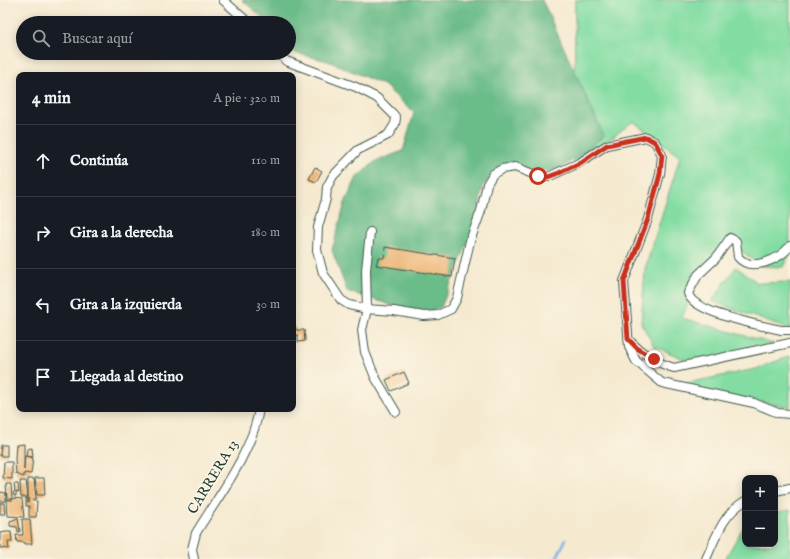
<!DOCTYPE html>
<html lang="es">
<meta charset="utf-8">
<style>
body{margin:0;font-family:"IM FELL English",serif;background:#242831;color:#f1f3f6}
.controls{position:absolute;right:12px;bottom:12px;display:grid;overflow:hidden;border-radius:8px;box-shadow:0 2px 10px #0003}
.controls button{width:36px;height:36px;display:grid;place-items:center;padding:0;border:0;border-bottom:1px solid #363941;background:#171b24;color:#f1f3f6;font:20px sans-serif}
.stop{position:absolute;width:12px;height:12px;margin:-9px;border:3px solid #c8321e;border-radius:50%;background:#fff}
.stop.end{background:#c8321e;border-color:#fff;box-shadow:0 1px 4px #0008}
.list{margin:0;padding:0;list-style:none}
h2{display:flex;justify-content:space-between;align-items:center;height:52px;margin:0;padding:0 16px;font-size:17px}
h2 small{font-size:13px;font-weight:400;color:#9ea1a6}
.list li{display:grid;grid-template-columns:26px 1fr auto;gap:12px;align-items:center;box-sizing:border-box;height:72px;padding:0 16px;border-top:1px solid #363941}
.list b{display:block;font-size:15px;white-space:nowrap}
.list em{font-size:13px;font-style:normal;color:#9ea1a6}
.icon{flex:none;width:22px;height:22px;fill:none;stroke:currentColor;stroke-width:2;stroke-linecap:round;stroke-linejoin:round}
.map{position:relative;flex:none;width:790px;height:559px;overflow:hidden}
.search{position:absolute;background:#171b24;box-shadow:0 2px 10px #0003;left:16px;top:16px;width:280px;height:44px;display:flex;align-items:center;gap:10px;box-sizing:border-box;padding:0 14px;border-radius:22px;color:#9ea1a6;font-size:15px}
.panel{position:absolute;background:#171b24;box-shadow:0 2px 10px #0003;left:16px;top:72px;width:280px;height:340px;border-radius:8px}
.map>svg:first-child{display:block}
</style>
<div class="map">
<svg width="790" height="559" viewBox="0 0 790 559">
<rect width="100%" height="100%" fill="#fcf5e5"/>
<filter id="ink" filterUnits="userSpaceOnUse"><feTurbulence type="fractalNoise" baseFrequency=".025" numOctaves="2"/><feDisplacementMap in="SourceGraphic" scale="8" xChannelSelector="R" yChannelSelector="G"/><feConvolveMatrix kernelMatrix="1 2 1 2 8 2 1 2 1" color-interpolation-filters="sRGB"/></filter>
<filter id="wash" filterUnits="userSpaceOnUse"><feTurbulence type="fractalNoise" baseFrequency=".012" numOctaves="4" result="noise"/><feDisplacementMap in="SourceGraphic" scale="16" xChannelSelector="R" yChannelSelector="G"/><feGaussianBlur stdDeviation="0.9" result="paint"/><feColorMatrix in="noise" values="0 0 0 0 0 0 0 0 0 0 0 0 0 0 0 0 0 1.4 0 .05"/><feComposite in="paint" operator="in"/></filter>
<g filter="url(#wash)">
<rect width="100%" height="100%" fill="#f5ead0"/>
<path fill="#83dda3" stroke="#518d6c" d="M575,0H790V254L783,267L761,266L732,244L698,280L682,318L774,344L693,363L654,346L641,323L645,269L680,157L633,121L574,168Z
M736,267L758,283L790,282V330L712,301Z
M790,356V407L673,386L756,369Z
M790,510V559H725L745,524V544H775V513Z"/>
<path fill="#6abc89" stroke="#447c5e" d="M242,0H542L604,136L562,168L537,174L501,166L483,186L476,223L441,307L419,314L347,291L332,250L345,203L357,177L376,161L403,151L414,113L384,85L328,61L295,53L289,46V23H269Z"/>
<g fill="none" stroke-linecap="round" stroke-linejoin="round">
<path stroke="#76abe4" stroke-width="2.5" d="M556,559L566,539"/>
</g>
<g id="blocks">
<path fill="#eeb779" d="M315,167L322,171L316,182L309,179Z
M385,247L455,258L452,277L376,265L378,258H384Z
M293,326H295L296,330H304L305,341L298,342V335L293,336Z
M404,372L409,383L391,391L386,380Z
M24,444V470L25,456L33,458L31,474L24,473V477L16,474L15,458L16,445Z
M1,445H7V456H0Z
M32,448L33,457L26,456L27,449Z
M4,462H12V479L3,478Z
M35,478H44L45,495H37Z
M28,479H34L36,499H33V501H37L36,517H29V506H26V498H28V503Z
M20,481H26L28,497H21Z
M6,484H11L12,499H7Z
M14,484H18L19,493L16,492V496H14L13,493L15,491Z
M0,492L6,493V501H0Z
M13,498L22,499L24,517L8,516L7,500H13Z
M0,503H4L5,514H0Z
M18,518L20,531L18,532L17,527L10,526V521Z
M22,519H30L32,544H24V542H17L16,535H23Z
M7,532H11L12,542H8L9,549L0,548V533Z"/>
</g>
</g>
<g filter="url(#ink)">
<use href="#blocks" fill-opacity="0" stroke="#3f574b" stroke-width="1"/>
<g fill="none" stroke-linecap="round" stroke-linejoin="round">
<defs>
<path id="minor" d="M223,0L249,23
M279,53L286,61L356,87L377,98L393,114L396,118L395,124L388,135L358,150L333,176L327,187L326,199L318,227L317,250L323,273L341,300L349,305L367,309L394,311L424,316L438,315L451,309L457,298L470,241L481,211L487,184L493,174L502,169L515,167L538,176L548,177L579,163L607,145L646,137L655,142L662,155L660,174L648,219L624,281L629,347L636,361L662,383L754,403L778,413L790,414
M370,232L366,270L367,309L362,330L365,352L375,377L396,412
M790,246C780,259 751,273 738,257L736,241L730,238L716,258L698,275L688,293C692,313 763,326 781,330H790
M628,339C640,352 657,363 674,368L790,343
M775,491L790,488
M194,559L192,549L196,533C219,495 252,453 259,409
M706,559C716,537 723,514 745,501"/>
</defs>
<use href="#minor" stroke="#3f574b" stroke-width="10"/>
<use href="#minor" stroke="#fff" stroke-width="8"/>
</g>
</g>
<g fill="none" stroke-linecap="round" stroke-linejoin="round" filter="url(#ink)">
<path stroke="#c8321e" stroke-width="5" d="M538,176L548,177L559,173L580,163L607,145L646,137L655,142L662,155L660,174L648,219L624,281L628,339L638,349L654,359"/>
</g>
<g text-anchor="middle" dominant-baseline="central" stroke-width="3" stroke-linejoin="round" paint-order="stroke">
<g font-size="14" fill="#1f3d34" stroke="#fcf5e5">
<text transform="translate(213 477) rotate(-59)">CARRERA 13</text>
</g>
</g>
</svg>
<div class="controls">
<button>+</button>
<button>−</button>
</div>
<div class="stop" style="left:538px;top:176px"></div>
<div class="stop end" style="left:654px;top:359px"></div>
<div class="search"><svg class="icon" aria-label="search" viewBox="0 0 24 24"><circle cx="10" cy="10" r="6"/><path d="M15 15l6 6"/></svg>Buscar aquí</div>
<section class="panel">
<h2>4 min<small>A pie · 320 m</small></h2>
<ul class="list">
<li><svg class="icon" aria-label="ahead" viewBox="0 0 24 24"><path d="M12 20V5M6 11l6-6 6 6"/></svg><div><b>Continúa</b></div><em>110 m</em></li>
<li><svg class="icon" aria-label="right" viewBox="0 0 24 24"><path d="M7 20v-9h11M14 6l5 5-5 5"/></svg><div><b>Gira a la derecha</b></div><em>180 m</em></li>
<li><svg class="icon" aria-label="left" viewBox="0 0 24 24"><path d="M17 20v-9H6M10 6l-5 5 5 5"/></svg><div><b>Gira a la izquierda</b></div><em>30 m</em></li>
<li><svg class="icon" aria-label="arrive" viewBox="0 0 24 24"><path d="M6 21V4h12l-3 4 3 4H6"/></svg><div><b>Llegada al destino</b></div></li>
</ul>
</section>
</div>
